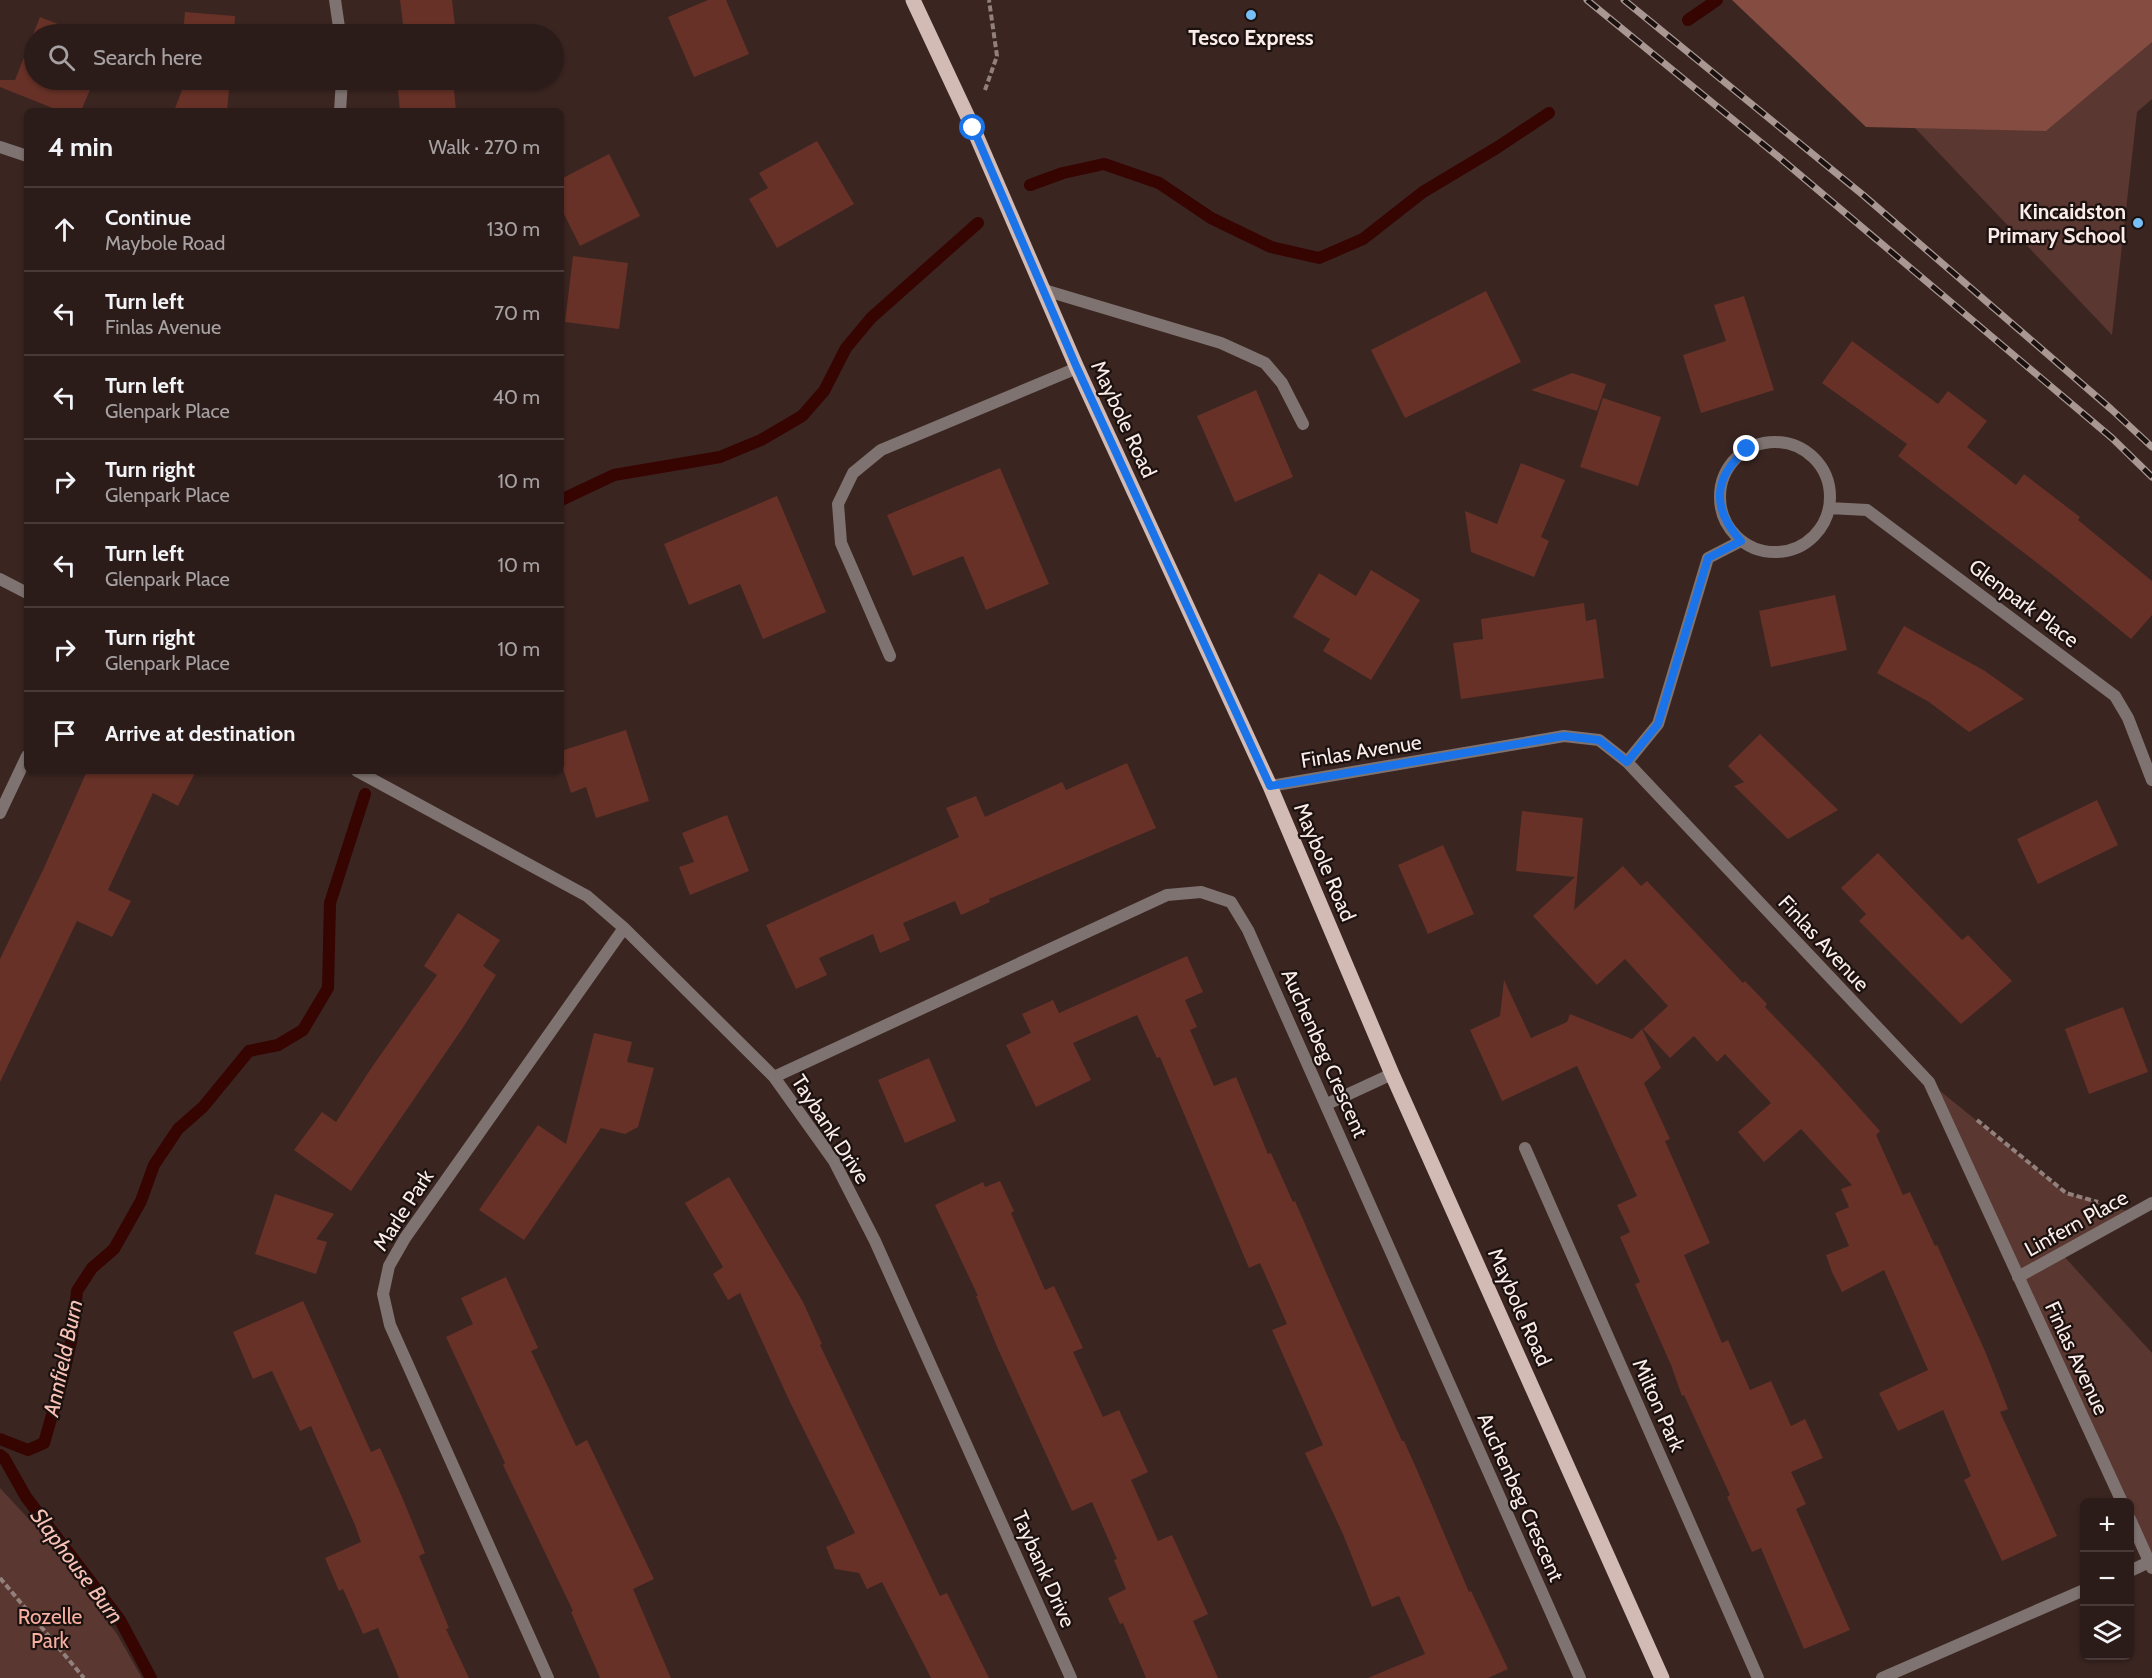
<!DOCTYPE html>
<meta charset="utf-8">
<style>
body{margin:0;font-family:Cabin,sans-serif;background:#342522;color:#f1f3f6}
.controls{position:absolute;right:18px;bottom:18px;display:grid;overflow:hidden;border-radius:9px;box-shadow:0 2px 4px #0004}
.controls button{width:54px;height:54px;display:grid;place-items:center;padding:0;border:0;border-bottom:2px solid #483a38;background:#2c1c19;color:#f1f3f6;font:30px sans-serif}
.stop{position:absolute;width:18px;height:18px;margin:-14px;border:4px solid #1a73e8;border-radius:50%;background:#fff}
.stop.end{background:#1a73e8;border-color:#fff;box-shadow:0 2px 6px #0008}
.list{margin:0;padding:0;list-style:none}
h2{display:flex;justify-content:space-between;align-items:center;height:78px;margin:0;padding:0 24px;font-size:26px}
h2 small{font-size:20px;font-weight:400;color:#a6a1a2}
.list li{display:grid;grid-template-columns:39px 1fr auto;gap:18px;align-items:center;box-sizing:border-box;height:84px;padding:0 24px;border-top:2px solid #483a38}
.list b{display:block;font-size:22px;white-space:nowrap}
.list p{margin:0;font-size:20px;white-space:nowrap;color:#a6a1a2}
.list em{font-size:20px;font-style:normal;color:#a6a1a2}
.icon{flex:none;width:33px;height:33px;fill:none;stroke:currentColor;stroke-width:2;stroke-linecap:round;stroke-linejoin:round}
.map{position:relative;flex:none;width:2152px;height:1678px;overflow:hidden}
.search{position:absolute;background:#2c1c19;box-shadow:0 2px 4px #0004;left:24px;top:24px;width:540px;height:66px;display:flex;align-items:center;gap:15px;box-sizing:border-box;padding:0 21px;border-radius:33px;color:#a6a1a2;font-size:22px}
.panel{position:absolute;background:#2c1c19;box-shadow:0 2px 4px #0004;left:24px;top:108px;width:540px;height:666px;border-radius:9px}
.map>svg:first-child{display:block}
</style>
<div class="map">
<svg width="2152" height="1678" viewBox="0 0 2152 1678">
<rect width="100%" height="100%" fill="#3a2521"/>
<path fill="#5a3730" d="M1793,0H2152V99L2137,112L2112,335Z
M1929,1082L2066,1193L2134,1213L2062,1254L2152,1353V1568L2130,1519V1502H2122Z
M0,1488L50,1542L117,1634L142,1678H0Z"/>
<path fill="#854c41" d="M1732,0H2152V42L2046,131L1866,127Z"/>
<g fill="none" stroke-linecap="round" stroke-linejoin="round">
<path stroke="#360401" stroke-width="12" d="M1688,20L1717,0
M1030,185L1063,173L1104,164L1159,183L1211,218L1271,247L1319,258L1363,239L1423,192L1498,147L1549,113
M561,500L614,475L720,457L761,440L802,416L824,391L846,348L871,318L978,223
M0,1439L28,1450L44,1443L63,1377L72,1337L77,1291L92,1268L114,1249L141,1201L154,1165L178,1129L203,1107L249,1051L278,1045L303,1030L328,988L330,903L365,794
M0,1455L4,1458L26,1497L120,1620L151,1678"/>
</g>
<path fill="#673127" d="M400,0H452L456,34H394L393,25L403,24Z
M708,0H726L749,54L694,77L668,17Z
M185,12L235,16L234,34H183Z
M40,17L73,30L72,34H34V80H94L81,111H60L0,87V80H15Z
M179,80H230L227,111H174L182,90H179Z
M397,80H453L456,111H400Z
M817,141L854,204L777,248L749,199L768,188L759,173Z
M609,154L640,216L580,246L561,208V179Z
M573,256L628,263L619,329L565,322Z
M1486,291L1521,362L1405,418L1371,350Z
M1744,296L1774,390L1701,413L1683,355L1726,341L1714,305Z
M1852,341L1938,404L1948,391L1987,421L1967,447L2016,485L2024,474L2080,517L2078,520L2152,581V615L2131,639L2054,576L1898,456L1907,444L1822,383Z
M1572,373L1606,384L1597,411L1531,390Z
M1256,390L1293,477L1235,502L1197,416Z
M1603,398L1661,417L1638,486L1580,467Z
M1521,463L1565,480L1541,537L1549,541L1534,577L1471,552L1465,511L1497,524Z
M1000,468L1049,584L986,610L963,556L913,576L887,515Z
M777,496L826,612L763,639L740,584L689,605L664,544Z
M1371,570L1420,600L1371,680L1323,651L1330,639L1293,617L1319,573L1356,596Z
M1835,595L1847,650L1771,667L1759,611Z
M1584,603L1586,621L1596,619L1604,678L1461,699L1453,643L1483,639L1481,619Z
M1904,626L1985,671L2024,699L1969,732L1929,702L1877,673Z
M626,730L649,801L596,818L586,787L571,793L561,762V751Z
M1760,734L1838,810L1788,839L1734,786L1744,782L1728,766Z
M1127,763L1156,828L989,899L990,902L961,915L955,901L903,923L910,940L880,953L873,934L819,958L827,975L796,989L766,925L959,837L946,808L976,796L985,817L1062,782L1066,790Z
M87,771H196L178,806L153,793L108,890L131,901L112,937L77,921L0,1082V959L43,870Z
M2097,800L2118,845L2038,884L2017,839Z
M1522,811L1583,818L1574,910L1623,866L1641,886L1647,881L1743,983L1745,981L1767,1004L1765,1007L1819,1063L1880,1131L1876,1135L1903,1195L1910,1192L1935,1246L1937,1245L1985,1351L2008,1409L2000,1412L2057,1536L2002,1561L1964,1480L1971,1476L1943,1410L1898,1431L1879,1393L1928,1370L1884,1270L1842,1292L1832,1272L1826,1255L1849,1246L1835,1213L1849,1207L1841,1189L1852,1185L1801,1129L1764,1162L1738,1132L1771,1103L1725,1054L1717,1062L1694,1036L1670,1058L1643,1029L1668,1006L1625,959L1597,985L1533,916L1575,877L1516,871Z
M727,815L749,871L690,895L679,867L694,862L682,833Z
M1443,845L1474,914L1428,934L1398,865Z
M1878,853L1962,940L1968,935L2012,981L1961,1024L1859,921L1866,914L1841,888Z
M458,913L500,940L483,966L496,975L464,1026L351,1191L294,1150L322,1112L336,1122L374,1064L437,975L424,966Z
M1187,956L1203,992L1185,1000L1197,1027L1190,1030L1214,1086L1236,1077L1268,1154L1271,1153L1293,1202L1295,1201L1332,1286L1402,1441H1404L1417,1470L1469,1592L1471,1591L1508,1669L1488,1678H1368L1425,1654L1399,1596L1372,1607L1343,1534L1305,1453L1323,1445L1272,1330L1287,1324L1260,1263L1249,1268L1160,1057L1157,1058L1137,1015L1073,1043L1091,1080L1036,1107L1006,1045L1031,1033L1022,1014L1053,1000L1059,1013Z
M1504,980L1531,1038L1567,1022L1570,1014L1632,1039L1642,1029L1661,1068L1644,1083L1670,1139L1665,1141L1710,1243L1684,1255L1722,1343L1728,1340L1750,1390L1771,1381L1791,1426L1805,1419L1823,1458L1791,1472L1806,1504L1796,1509L1850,1630L1804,1649L1761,1548L1752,1552L1727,1497L1730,1495L1684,1395L1682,1396L1671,1365L1635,1284L1640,1282L1620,1237L1630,1232L1617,1205L1637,1196L1577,1066L1502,1101L1470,1030L1500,1016Z
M2123,1007L2148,1072L2089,1094L2065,1029Z
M594,1033L632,1042L627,1062L654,1068L638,1127L625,1134L601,1128L524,1240L479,1210L538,1125L566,1144Z
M929,1058L956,1121L905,1143L878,1080Z
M729,1177L803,1302L822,1344L820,1345L940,1596L947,1593L989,1678H931L882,1582L867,1589L859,1573L835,1569L826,1547L855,1533L789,1400L740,1293L728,1300L713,1274L723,1267L685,1203Z
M1000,1181L1014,1211L1011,1213L1045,1290L1054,1286L1083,1348L1073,1352L1103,1417L1119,1410L1148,1472L1131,1480L1158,1541L1172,1535L1208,1614L1193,1621L1218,1678H1146L1123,1623L1120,1624L1108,1598L1126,1589L1114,1560L1117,1559L1092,1502L1072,1511L998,1349L976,1296H978L935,1205L983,1182L985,1187Z
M275,1194L334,1214L316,1239L327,1242L316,1274L255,1254Z
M506,1277L538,1348L531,1351L576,1446L587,1440L654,1579L633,1589L671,1678H600L571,1612L573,1611L503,1465L505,1463L446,1337L473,1324L461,1298Z
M303,1301L371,1452L380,1448L402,1497L425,1553L419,1556L449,1628L446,1629L469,1678H399L378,1628L363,1634L343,1589L339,1591L325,1558L361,1542L355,1525L311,1426L300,1431L272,1371L253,1379L233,1332Z"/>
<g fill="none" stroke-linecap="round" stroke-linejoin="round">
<path stroke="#92807c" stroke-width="4" stroke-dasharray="6 3" stroke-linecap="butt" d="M985,90L997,56L989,0
M1977,1120L2066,1193L2098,1202
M0,1578L84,1678"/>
<path stroke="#7e7370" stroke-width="12" d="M1044,290L1221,343L1265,363L1282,383L1303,424
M890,656L841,543L838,504L853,473L881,450L1077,368
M1327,1104L1392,1074"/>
<path stroke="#7e7370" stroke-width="12" d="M335,0L340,34
M340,111L342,80
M0,147L27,156
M1720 497a55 55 0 1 1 110 0a55 55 0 1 1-110 0Z
M1829,508L1867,510L2115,696L2128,718L2152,780
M0,579L27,593
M1627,762L1658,724L1708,558L1741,541
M357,771L587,896L624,928L774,1077L834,1161L875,1241L1071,1678
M1270,786L1564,736L1599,740L1627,762L1929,1082L2122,1502
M0,813L27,756
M774,1077L1167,895L1201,892L1231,902L1248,930L1580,1678
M1525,1148L1758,1678
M2018,1277L2152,1203
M2130,1519L2152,1568
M2130,1571L2149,1562
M548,1678L390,1325L383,1294L389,1266L405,1238L624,928
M1882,1678L2084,1590"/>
<path stroke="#d2bab5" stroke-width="15" d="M913,0L973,128L1077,368L1270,786L1392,1074L1662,1678"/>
<defs>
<path id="rail" d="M1587,0L1780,158L2112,438L2152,477
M1624,0L1863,195L2111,409L2152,447"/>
</defs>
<use href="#rail" stroke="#a89793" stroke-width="7"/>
<use href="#rail" stroke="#1b110f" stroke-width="4.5" stroke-dasharray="14" stroke-linecap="butt"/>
</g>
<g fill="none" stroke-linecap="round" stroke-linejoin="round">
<path stroke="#1a73e8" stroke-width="8" d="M973,128L1077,368L1270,786L1564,736L1599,740L1627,762L1658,724L1708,558L1741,541C1711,508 1713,477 1747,449"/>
</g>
<g fill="#76c0f7" stroke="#1b110f" stroke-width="2">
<circle cx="1251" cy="15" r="6"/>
<circle cx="2138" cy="223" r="6"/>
</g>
<g text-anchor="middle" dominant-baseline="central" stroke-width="4.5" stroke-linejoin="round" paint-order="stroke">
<g font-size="21" font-weight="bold" fill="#fbece9" stroke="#1b110f">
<text x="1251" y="37">Tesco Express</text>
<text x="2126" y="211" text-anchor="end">Kincaidston<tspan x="2126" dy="24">Primary School</tspan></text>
</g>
<g font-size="21" fill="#fbece9" stroke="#1b110f">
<text transform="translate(1124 419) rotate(65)">Maybole Road</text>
<text transform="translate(2024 603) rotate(37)">Glenpark Place</text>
<text transform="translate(1361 751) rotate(-9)">Finlas Avenue</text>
<text transform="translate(1325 862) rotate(67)">Maybole Road</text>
<text transform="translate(1824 943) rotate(47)">Finlas Avenue</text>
<text transform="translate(1325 1053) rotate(66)">Auchenbeg Crescent</text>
<text transform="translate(831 1129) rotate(57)">Taybank Drive</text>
<text transform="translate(403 1210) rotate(-57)">Marle Park</text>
<text transform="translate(2076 1223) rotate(-29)">Linfern Place</text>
<text transform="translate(1520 1307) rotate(66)">Maybole Road</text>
<text transform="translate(2077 1358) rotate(65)">Finlas Avenue</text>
<text transform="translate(1659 1405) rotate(66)">Milton Park</text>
<text transform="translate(1521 1497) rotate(66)">Auchenbeg Crescent</text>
<text transform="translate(1044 1569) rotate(66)">Taybank Drive</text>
</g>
<g font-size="21" fill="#f7afa1" stroke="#1b110f">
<text x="50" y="1616">Rozelle<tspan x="50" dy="24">Park</tspan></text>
</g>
<g font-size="22" font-style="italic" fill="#f8c1b6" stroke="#1b110f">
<text transform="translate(63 1358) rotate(-78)">Annfield Burn</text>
<text transform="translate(77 1566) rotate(53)">Slaphouse Burn</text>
</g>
</g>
</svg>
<div class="controls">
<button>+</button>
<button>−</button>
<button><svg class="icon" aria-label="layers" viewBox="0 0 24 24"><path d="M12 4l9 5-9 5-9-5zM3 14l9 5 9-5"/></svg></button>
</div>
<div class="stop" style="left:973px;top:128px"></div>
<div class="stop end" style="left:1747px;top:449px"></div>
<div class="search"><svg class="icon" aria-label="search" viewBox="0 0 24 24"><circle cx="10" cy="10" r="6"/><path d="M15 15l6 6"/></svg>Search here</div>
<section class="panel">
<h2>4 min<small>Walk · 270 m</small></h2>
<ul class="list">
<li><svg class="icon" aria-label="ahead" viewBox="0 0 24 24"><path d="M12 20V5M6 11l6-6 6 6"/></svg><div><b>Continue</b><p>Maybole Road</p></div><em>130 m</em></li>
<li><svg class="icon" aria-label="left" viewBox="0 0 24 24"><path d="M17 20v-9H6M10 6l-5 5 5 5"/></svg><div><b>Turn left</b><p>Finlas Avenue</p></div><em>70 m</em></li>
<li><svg class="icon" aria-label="left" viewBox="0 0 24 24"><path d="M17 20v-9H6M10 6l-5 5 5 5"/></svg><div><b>Turn left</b><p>Glenpark Place</p></div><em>40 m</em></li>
<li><svg class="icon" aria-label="right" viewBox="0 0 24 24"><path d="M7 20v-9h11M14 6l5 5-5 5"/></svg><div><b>Turn right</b><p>Glenpark Place</p></div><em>10 m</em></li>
<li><svg class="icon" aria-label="left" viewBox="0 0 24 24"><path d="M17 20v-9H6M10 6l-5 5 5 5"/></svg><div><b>Turn left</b><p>Glenpark Place</p></div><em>10 m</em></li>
<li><svg class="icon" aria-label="right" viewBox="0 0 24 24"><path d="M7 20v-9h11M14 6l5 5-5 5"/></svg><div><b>Turn right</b><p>Glenpark Place</p></div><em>10 m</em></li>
<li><svg class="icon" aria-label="arrive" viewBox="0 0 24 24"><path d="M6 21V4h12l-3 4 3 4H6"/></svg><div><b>Arrive at destination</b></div></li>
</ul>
</section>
</div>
